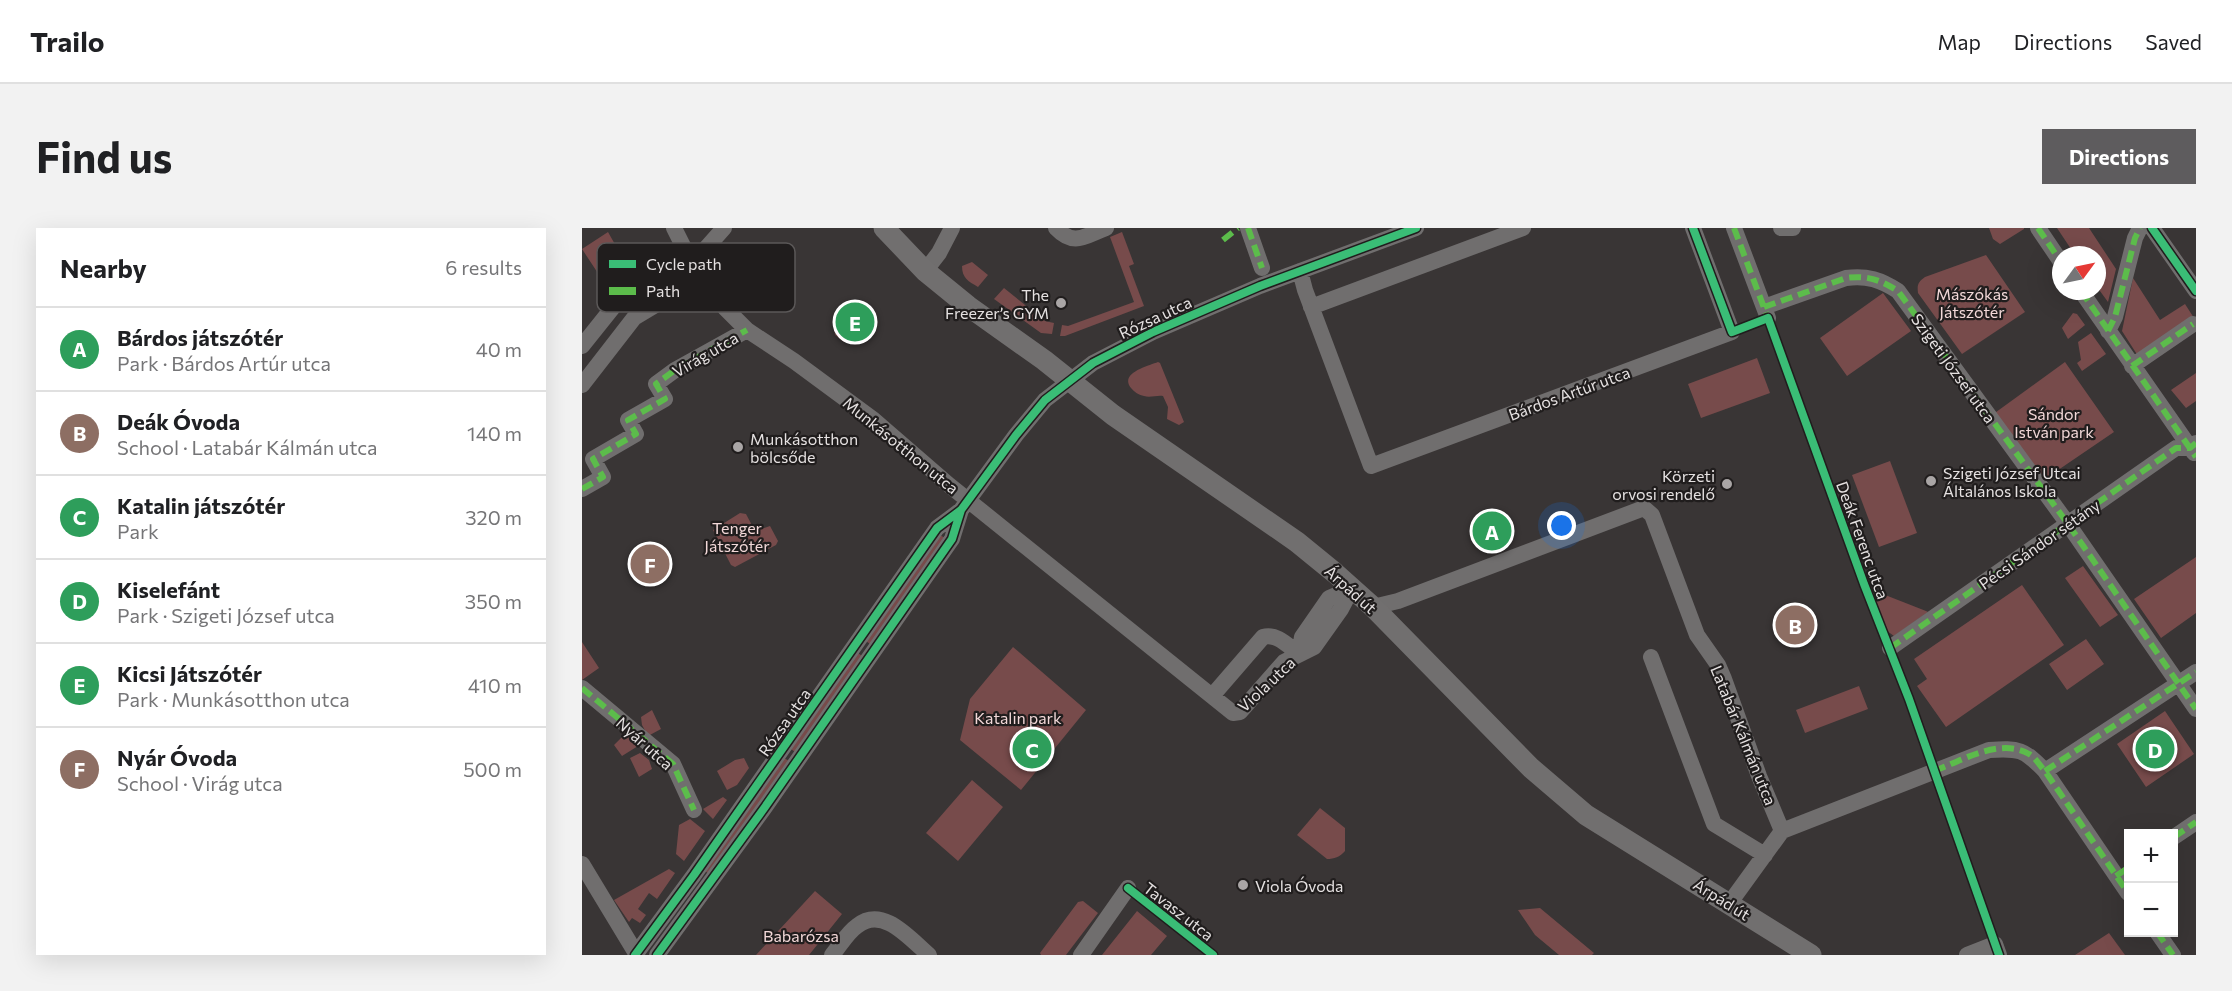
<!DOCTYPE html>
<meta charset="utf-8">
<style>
body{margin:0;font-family:Commissioner,sans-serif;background:#f2f2f2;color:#202124}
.controls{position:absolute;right:18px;bottom:18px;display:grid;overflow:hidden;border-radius:0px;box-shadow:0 6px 24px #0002}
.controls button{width:54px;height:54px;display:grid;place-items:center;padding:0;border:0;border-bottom:2px solid #e0e0e0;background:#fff;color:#202124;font:30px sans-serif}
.compass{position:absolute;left:1470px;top:18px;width:54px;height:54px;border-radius:50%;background:#fff;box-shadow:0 6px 24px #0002;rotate:57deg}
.you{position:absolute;left:980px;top:298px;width:21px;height:21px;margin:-15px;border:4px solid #fff;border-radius:50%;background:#1a73e8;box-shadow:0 0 0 9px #1a73e833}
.badge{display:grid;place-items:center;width:39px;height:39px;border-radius:50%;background:#5e5c5e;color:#fff;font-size:20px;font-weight:700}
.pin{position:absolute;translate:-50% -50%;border:3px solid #fff;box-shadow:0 2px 6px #0006}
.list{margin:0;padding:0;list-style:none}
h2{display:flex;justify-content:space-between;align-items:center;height:78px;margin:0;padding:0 24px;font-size:26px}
h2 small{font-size:20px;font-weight:400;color:#757577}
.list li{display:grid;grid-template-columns:39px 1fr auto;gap:18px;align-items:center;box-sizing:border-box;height:84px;padding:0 24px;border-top:2px solid #e0e0e0}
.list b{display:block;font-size:22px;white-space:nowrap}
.list p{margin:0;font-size:20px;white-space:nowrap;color:#757577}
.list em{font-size:20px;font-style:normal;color:#757577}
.map{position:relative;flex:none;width:1614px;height:727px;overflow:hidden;border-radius:0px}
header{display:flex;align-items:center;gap:36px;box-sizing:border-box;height:84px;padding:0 30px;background:#fff;border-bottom:2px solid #e0e0e0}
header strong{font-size:28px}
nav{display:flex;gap:33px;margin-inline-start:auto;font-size:21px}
.intro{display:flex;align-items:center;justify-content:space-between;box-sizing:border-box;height:144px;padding:0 36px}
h1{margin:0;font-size:42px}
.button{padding:15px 27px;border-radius:0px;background:#5e5c5e;color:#fff;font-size:21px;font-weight:700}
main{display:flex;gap:36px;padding:0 36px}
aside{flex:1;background:#fff;border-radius:0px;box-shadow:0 6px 24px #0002}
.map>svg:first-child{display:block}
</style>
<header>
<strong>Trailo</strong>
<nav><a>Map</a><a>Directions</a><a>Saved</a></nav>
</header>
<div class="intro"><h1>Find us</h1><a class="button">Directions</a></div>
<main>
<aside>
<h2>Nearby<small>6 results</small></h2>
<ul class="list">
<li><span class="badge" style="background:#2e9e5b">A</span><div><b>Bárdos játszótér</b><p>Park · Bárdos Artúr utca</p></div><em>40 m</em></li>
<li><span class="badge" style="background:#8d6e63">B</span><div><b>Deák Óvoda</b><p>School · Latabár Kálmán utca</p></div><em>140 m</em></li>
<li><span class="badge" style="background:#2e9e5b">C</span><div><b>Katalin játszótér</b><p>Park</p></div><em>320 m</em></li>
<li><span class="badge" style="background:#2e9e5b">D</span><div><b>Kiselefánt</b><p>Park · Szigeti József utca</p></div><em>350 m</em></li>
<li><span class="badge" style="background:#2e9e5b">E</span><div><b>Kicsi Játszótér</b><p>Park · Munkásotthon utca</p></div><em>410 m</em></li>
<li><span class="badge" style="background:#8d6e63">F</span><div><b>Nyár Óvoda</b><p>School · Virág utca</p></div><em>500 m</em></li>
</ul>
</aside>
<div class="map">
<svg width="1614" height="727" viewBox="0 0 1614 727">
<rect width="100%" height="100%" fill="#393535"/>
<path fill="#774b4b" d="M1407,0H1442V1L1418,16L1411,11Z
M1475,0H1507L1534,41L1526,74L1515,59V27H1493Z
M26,4L51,48L27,62L0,21Z
M540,4L552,36L547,38L562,78L483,108H478L480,97L486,98L552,74L528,9Z
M1404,27L1443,84L1380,126L1336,65C1335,57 1336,54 1343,49Z
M390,34L406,47L396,59C386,53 380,50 380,38Z
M1551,50L1578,92L1603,76L1612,90L1556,128L1540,103Z
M422,60L463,93L472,95L470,106L459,105L412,71Z
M1301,65L1329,103L1265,148L1238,110Z
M278,78L290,89L288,103L280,112L262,114L253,107L252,99L270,79Z
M1491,85L1495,86L1503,97L1486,111L1480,100Z
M1509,105L1524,126L1500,143L1495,135L1499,132L1496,114Z
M1175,130L1188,165L1119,190L1106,156Z
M576,134L578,135L602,194L597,197L585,191L586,179L581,168C575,167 568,170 562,168C557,167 552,164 549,160C537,145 566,138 576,134Z
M1483,134L1532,204L1460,253L1410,187Z
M1614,145V173L1604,180L1589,162Z
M1308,233L1335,305L1297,319L1270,247Z
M158,285L164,286L173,303L188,298L196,313L194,317L153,339L149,337L131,302Z
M920,287C925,288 929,290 931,295C938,310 909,315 900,319L890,313L888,304L892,298Z
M358,307L363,310L288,416L284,413Z
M1614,329V385L1579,410L1552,371Z
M1501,338L1536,387L1518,399L1483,350Z
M1440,357L1482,417L1364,499L1335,458L1345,451L1332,431Z
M1293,363L1344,383L1346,384L1312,408L1305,403L1290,366Z
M1504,411L1522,436L1485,462L1467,436Z
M0,414L17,440L0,452Z
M431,419L504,482L439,562L378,512L388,471Z
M276,425L280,428L213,524L209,521Z
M1277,458L1286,481L1223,505L1214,482Z
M70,482L79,501L66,508L60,497L59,489Z
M1583,483L1612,526L1564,559L1535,516Z
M45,504L56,518L40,528L32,517Z
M58,525L67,532L70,541L57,549L48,530Z
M162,530L167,540L155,557L145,562L135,543L153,532Z
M202,530L207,533L127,646L123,643Z
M390,552L421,579L376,633L344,605Z
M141,569L145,572L131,591L121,581Z
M738,580L763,600V623C758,629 752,631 745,631L715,607Z
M108,591L123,603L102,633L94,626L97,597Z
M87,641L93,645L75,671L67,665L56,681L64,687L58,695L50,690L47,694L32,672Z
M233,663L260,686L227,727H174Z
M501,673L516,685L484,727H459L458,725L496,674Z
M958,680L1012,725L1010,727H977L953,707L936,682Z
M555,683L585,708L569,727H520Z
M1527,705L1543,727H1493Z"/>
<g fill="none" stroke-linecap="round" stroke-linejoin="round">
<path stroke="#706e6e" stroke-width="16" d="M92,0L110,36L143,80L165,102L212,133L292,192L367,257L651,485L658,484L702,434L732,419L759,381L770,360
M474,0C492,19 503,8 524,0
M666,0L680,40
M1152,0L1186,90
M1199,0H1211
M1456,0L1479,34
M1570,0L1614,63
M343,43L357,25L370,0
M718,43L723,62L789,238L1150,104L1111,0
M1499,63L1612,225
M729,79L941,0
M1182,79L1264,50C1285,47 1299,52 1316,63L1486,296L1614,481
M1526,103L1533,89L1553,10L1558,0
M0,118L36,73L80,46
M1550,138L1611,96
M0,157L52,90L92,66L80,46L110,36L142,0
M0,261L21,249L11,231L54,206L46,192L83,171L74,156L93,142L165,102
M791,379L816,373L1062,280L1070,287L1115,407L1136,437L1142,451L1177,548L1200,603
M1308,420L1594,220H1608L1614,215
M717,426L720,409L747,370L770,360
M1069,429L1132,596L1183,627
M0,460L91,536L112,582
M630,468L681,409C695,405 706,418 717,426
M1463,543L1614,444
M1592,609L1614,594
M0,636L55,727
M1147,676L1200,603L1407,522C1437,520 1442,521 1463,543L1546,665
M1575,704L1591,727
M53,727L112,647L355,300L379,282
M75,727L183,579L370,311L379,282L434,207L463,172L511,135L571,104L678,58L834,0
M250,727C258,718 265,705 275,698C301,677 328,711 347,727
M499,727L546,660
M1385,727L1413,716L1417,727"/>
<path stroke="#716f6f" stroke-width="21" d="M302,0L343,43L386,78L462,132L531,187L715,314L753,345L791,379L949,540L1004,587L1229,727"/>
<path stroke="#747171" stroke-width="1.5" d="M1565,0L1614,70"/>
<path stroke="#5cbc4b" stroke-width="6" stroke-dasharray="12 6" stroke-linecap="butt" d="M666,0L680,40
M1152,0L1184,85
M1456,0L1479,34
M641,12L656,0
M1499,63L1614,229
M1182,79L1264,50C1285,47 1299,52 1316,63L1486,296L1614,481
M1526,103L1533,89L1553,10L1558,0
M1550,138L1611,96
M0,261L21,249L11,231L54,206L46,192L83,171L74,156L93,142L165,102
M1308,420L1594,220H1608L1614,215
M0,460L91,536L112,582
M1352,543C1379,533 1418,509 1447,526C1453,529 1458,538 1463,543L1546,665
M1463,543L1614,444
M1592,609L1614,594
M1534,648L1546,640
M1575,704L1591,727"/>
<defs>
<path id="cycleway" d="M1111,0L1150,104L1186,90L1282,356L1327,471L1417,727
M1570,0L1614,63
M546,660L631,727
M53,727L112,647L355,300L379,282
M75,727L183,579L370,311L379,282L434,207L463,172L511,135L571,104L678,58L834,0"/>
</defs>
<use href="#cycleway" stroke="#201d1d" stroke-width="11"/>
<use href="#cycleway" stroke="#3abd76" stroke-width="8"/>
</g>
<g fill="#a9a5a5" stroke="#201d1d" stroke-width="2">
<circle cx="479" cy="75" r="6"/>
<circle cx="156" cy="219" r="6"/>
<circle cx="1349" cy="253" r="6"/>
<circle cx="1145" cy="256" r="6"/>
<circle cx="661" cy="657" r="6"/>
</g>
<g text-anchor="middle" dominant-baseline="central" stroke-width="4.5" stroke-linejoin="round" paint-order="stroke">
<g font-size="16" fill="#f2d8d8" stroke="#201d1d">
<text x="1390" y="65">Mászókás<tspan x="1390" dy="18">Játszótér</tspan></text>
<text x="1472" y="185">Sándor<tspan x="1472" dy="18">István park</tspan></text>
<text x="155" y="299">Tenger<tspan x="155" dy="18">Játszótér</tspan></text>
<text x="436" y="489">Katalin park</text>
<text x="219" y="707">Babarózsa</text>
</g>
<g font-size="16" fill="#e5e1e1" stroke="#201d1d" text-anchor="start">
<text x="467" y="66" text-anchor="end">The<tspan x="467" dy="18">Freezer’s GYM</tspan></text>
<text x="168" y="210">Munkásotthon<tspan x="168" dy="18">bölcsőde</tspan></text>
<text x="1361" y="244">Szigeti József Utcai<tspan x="1361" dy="18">Általános Iskola</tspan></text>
<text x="1133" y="247" text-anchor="end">Körzeti<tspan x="1133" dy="18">orvosi rendelő</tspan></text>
<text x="673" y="657">Viola Óvoda</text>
</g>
<g font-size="16" fill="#e5e1e1" stroke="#201d1d">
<text transform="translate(573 89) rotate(-25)">Rózsa utca</text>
<text transform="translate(123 126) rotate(-30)">Virág utca</text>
<text transform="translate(1372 140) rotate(54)">Szigeti József utca</text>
<text transform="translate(987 165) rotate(-20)">Bárdos Artúr utca</text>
<text transform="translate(319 217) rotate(39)">Munkásotthon utca</text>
<text transform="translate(1281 312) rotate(70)">Deák Ferenc utca</text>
<text transform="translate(1457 316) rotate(-35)">Pécsi Sándor sétány</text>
<text transform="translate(769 361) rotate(42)">Árpád út</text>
<text transform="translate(684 456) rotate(-43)">Viola utca</text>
<text transform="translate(202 494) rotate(-55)">Rózsa utca</text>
<text transform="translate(1162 507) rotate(68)">Latabár Kálmán utca</text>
<text transform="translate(63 515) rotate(42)">Nyár utca</text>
<text transform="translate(1140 671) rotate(32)">Árpád út</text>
<text transform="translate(597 683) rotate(38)">Tavasz utca</text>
</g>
</g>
<rect x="15" y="15" width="198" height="69" rx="9" fill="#201d1d" stroke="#5b5858" stroke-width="1.5"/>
<rect x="27" y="32" width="27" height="8" fill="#3abd76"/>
<rect x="27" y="59" width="27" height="8" fill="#5cbc4b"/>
<g font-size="16" fill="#e5e1e1">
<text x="64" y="42">Cycle path</text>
<text x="64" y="69">Path</text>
</g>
</svg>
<div class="controls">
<button>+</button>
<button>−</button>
</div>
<svg class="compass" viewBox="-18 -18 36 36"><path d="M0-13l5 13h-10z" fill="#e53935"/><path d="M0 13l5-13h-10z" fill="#757577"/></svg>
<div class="you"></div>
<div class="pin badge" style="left:910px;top:303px;background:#2e9e5b">A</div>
<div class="pin badge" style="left:1213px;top:397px;background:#8d6e63">B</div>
<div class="pin badge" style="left:450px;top:521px;background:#2e9e5b">C</div>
<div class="pin badge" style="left:1573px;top:521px;background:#2e9e5b">D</div>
<div class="pin badge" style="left:273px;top:94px;background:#2e9e5b">E</div>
<div class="pin badge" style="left:68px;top:336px;background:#8d6e63">F</div>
</div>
</main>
